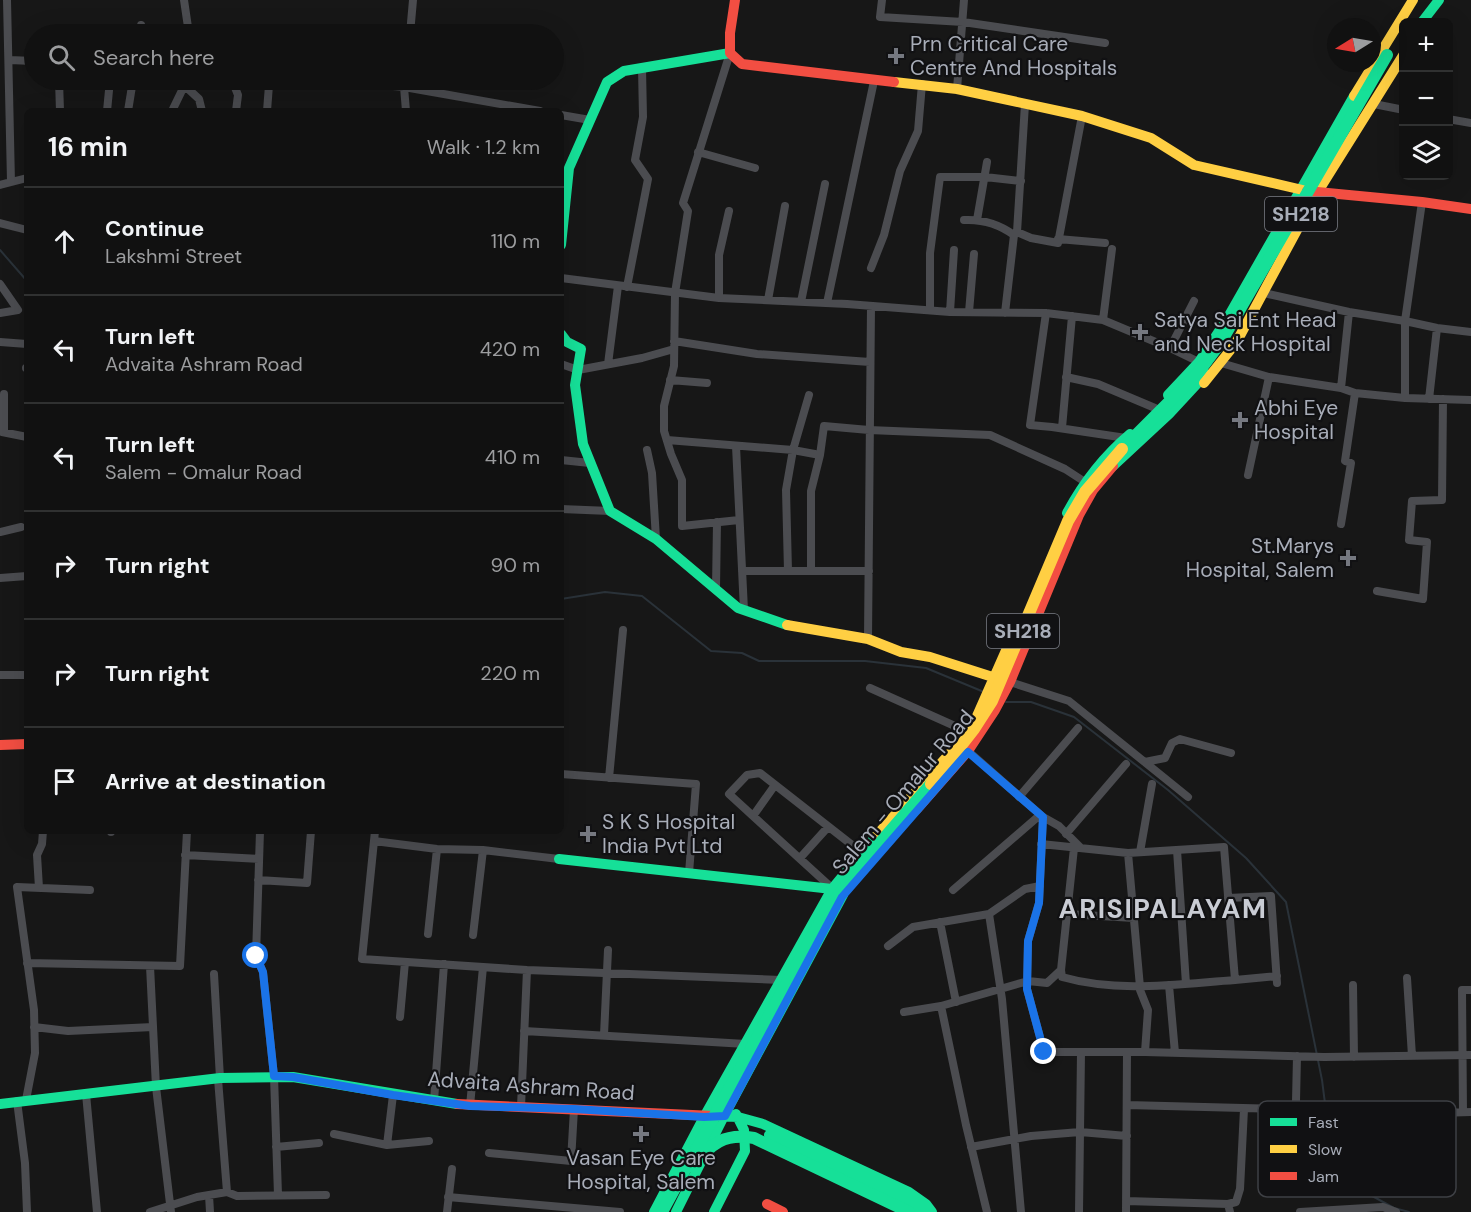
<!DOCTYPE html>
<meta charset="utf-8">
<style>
body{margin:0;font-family:"DM Sans",sans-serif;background:#1a1a1a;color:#f1f3f6}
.controls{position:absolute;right:18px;top:18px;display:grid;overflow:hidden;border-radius:9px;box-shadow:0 6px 24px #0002}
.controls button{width:54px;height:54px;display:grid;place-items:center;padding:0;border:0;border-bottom:2px solid #303131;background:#111;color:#f1f3f6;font:30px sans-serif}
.compass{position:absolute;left:1327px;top:18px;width:54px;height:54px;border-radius:50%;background:#111;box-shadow:0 6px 24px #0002;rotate:259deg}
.stop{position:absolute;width:18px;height:18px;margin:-14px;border:4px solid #1a73e8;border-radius:50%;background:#fff}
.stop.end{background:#1a73e8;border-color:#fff;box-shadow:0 2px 6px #0008}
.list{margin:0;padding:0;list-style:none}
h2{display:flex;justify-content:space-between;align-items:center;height:78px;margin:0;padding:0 24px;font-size:26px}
h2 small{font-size:20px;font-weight:400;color:#9c9d9f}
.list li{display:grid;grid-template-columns:39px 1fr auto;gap:18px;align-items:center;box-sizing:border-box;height:108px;padding:0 24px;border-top:2px solid #303131}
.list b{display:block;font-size:22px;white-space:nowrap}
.list p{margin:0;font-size:20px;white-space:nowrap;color:#9c9d9f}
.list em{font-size:20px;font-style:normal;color:#9c9d9f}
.icon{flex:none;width:33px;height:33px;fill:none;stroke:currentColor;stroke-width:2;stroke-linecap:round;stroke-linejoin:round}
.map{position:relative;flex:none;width:1471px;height:1212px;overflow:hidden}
.search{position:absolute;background:#111;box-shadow:0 6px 24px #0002;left:24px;top:24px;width:540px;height:66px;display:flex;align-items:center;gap:15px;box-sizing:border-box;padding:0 21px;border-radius:33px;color:#9c9d9f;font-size:22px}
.panel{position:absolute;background:#111;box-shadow:0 6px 24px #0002;left:24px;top:108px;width:540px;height:726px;border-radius:9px}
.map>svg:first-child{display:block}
</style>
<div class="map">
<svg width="1471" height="1212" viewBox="0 0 1471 1212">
<rect width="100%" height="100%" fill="#171717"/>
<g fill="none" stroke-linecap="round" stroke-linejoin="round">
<path stroke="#2a3239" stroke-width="2" d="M0,250L27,281
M561,599L605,592L642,596L711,651L742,653L759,661H865L926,668L984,692
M1006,702H1031L1074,717L1168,790L1246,858L1286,902L1322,1080L1327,1119L1329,1165L1336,1176L1394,1208L1409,1212"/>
<path stroke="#4b4c50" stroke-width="8" d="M7,0L11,182
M184,0L189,34
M882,0L880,17L963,22L1105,43
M139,34L141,25
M410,34L413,0
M730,53L683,203L688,211L675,293L674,366L664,406V431L671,454L682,480V526L739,520
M9,60L34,61
M59,80L60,111
M232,80L238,95L236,111
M327,80L404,87L406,111
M405,80L404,87L540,111
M184,85L199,99L202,111
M957,89L964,0
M1374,104L1404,110
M107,111L110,80
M128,111L133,80
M172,111L187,80
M267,111L269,85L272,80
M561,115L590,120
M1448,119L1471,123
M698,152L755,168
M0,185L27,178
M964,220C983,219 999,224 1014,235
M977,220L987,162
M0,223L27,230
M1017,232L1031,238L1058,243L1082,116
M1058,239L1105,243
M871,268L884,235L900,171L918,131L922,84
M561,278L719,298L847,304L950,312L1046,313L1103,320L1170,348L1199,362
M0,284L18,310L0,313
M627,287L648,179L635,160L643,117L642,68
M1264,293L1349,312L1405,321L1437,328L1471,332
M719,298V255L729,211
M768,300L785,206
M801,302L825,184
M827,303L874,81
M930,310V253L940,177H985L1021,181
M950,312L954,250
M969,312L974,254
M1005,313L1014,235L1017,232L1025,104
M1046,313L1030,425L1052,427L1126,438
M1103,320L1112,249
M674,341L757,354L870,362
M0,342L27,344
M1170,348L1194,301
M1221,363L1269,377L1341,388L1355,393L1405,398L1471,400
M561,364L578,370L642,358L674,349
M608,364L618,286
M26,368H27
M1066,377L1098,384L1155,408
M670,380L707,383
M1341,388L1349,312
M4,394V432
M1405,398V321L1422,202
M1429,399L1437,328
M1062,428L1072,316
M2,432L27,437
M667,440L793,450L820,455
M736,446L744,610
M647,450L652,473L656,539
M561,460L590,463
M1248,475L1269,377
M561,509L610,511
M1341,524L1351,463L1345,461L1355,393
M0,532L21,527
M742,571H869
M788,571L786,490L793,450L809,395
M811,571V491L820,455L824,426L869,430L990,435L1065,469L1085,482
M0,578L27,576
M716,588L717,522
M1377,591L1423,599L1427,542L1409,540L1412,501L1442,500L1443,399
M868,639L871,306
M0,675H27
M1010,682L1069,701L1188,797
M870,688L966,731
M968,751L1043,817L1039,903L1028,941L1027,989L1044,1052H1145L1324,1057L1471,1055
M1145,762L1165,758L1172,743L1180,739L1231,753
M561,774L696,784L689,873
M609,778L623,630
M775,785L753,816L833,889
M1019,797L1078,728
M753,816L729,794L747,775L760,773L861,852
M1043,817L1059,826L1081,848
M260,831L256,956L263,972L274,1076L278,1195
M375,831L362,959L527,970L781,980
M111,832V831
M1066,834L1126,764
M374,841L437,849L483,850L559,859
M1041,844L1128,853
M1177,850L1186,984
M1140,852L1152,784
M185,855L259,859
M800,858L828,827
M258,880L307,883L311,831
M39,888L37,855L42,844L43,831
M953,890L1040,815
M1228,898L1271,896L1277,983
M989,914L1002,999L1021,1212
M1067,914L1134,918
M940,922L956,1002
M428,934L437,849
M473,935L483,850
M888,946L913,927L989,914L1025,889L1040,886
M27,963L180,966L187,831
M150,966L156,1087L171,1212
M1061,970L1074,848
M214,974L220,1078
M1407,978L1412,1056
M1235,980L1277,976
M1169,985L1175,1053
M1353,985L1354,1057
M904,1012L941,1006
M400,1017L405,962
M34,1027L68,1031L153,1027
M524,1031L746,1044
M604,1035L608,950
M218,1079L227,1192
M86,1094L97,1212
M26,1100L35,1053L34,1010L17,887L90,890
M17,1101L25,1163L27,1212
M434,1101L444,964
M1127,1105L1317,1110
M470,1106L483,967
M521,1107L527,970
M1463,1112L1462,990H1471
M1360,1117L1372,1115L1471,1112
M334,1134L387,1145L429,1141
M387,1145L393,1095
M276,1147L319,1143
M971,1147L1031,1136L1080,1132L1127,1136
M489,1153L571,1161L574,1109
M1294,1191L1297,1056
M209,1195L210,1212
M448,1197L620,1212
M1126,1201L1228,1204L1230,1212
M1228,1204L1236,1202L1240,1189L1244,1109
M150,1212L197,1197L227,1192L237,1196L326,1195
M447,1212L452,1169
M987,1212L966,1125L941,1006L1028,981L1047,983L1061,970L1062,977C1118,993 1178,984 1235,980L1224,847L1128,853L1140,987V990L1148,1010L1145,1052
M1079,1212L1081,1052
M1126,1212L1127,1052
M1300,1212L1383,1207L1396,1212"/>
<path stroke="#16e098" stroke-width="10" d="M1422,22L1439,0
M561,245L569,168L607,82L624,71L730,53
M561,334L567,342L581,349L575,385L583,444L610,511L656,539L738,608L787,625
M1168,395L1199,362L1227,319L1354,96
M1113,466L1169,414L1206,374
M1067,513C1083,483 1104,456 1130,434
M559,859L832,889
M0,1104L220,1078L293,1077L457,1104
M714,1116L738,1117L763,1124L909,1192L926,1204L932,1212
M769,1135L905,1200L921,1212
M654,1212L704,1117L832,889L876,836
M676,1212L723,1118L843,895
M714,1212L745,1151L744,1130L736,1114"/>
<path stroke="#ffcf43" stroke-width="10" d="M894,82L957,89L1082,116L1151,138L1194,165L1307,191
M1354,96L1413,0
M1204,383L1236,343L1317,193L1404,54
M787,625L868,639L901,652L930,657L1002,680
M977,716L1015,630
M876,836L951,752"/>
<path stroke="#f24e42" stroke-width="10" d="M735,0L730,33V53L742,64L894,82
M1307,191L1422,202L1471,209
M0,745L27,744
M917,809L968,751L995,710L1010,682L1079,515L1093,490L1113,466
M457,1104L714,1116
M767,1204L783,1212"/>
<path stroke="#16e098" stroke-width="12" d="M1122,449L1198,373L1221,342L1387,55
M694,1167C710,1143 725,1133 754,1138L909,1212
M662,1212L825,913L866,859L931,784"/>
<path stroke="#ffcf43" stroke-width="12" d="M931,784L974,729L992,701L1068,521L1085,492L1122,449"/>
</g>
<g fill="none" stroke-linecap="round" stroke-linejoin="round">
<path stroke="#1a73e8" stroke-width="8" d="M256,956L263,972L274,1076L293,1077L393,1095L470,1106L574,1109L704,1117L725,1116L842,897L968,752L1043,817L1039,903L1028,941L1027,989L1044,1052"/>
</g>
<g fill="#757880" stroke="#111113" stroke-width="2">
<path d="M893 47h6v6h6v6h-6v6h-6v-6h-6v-6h6z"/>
<path d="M1137 323h6v6h6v6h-6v6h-6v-6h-6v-6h6z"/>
<path d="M1237 411h6v6h6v6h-6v6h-6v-6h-6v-6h6z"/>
<path d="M1345 549h6v6h6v6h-6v6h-6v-6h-6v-6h6z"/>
<path d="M585 825h6v6h6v6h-6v6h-6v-6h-6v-6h6z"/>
<path d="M638 1125h6v6h6v6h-6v6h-6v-6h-6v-6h6z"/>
</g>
<g text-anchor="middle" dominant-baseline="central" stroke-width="4.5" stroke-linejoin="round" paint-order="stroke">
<g fill="#111113" stroke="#7b7e86" stroke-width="1.5">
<rect x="1265" y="197" width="72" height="34" rx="4.5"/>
<rect x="987" y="614" width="72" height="34" rx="4.5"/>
</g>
<g font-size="20" font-weight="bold" fill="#a8adb8">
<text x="1301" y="214">SH218</text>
<text x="1023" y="631">SH218</text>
</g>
<g font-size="21" fill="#a8adb8" stroke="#111113" text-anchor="start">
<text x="910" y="44">Prn Critical Care<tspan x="910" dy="24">Centre And Hospitals</tspan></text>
<text x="1154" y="320">Satya Sai Ent Head<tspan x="1154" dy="24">and Neck Hospital</tspan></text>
<text x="1254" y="408">Abhi Eye<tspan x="1254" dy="24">Hospital</tspan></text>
<text x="1334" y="546" text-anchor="end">St.Marys<tspan x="1334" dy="24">Hospital, Salem</tspan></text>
<text x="602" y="822">S K S Hospital<tspan x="602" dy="24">India Pvt Ltd</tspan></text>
<text x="641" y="1158" text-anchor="middle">Vasan Eye Care<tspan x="641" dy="24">Hospital, Salem</tspan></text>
</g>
<g font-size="21" fill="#a8adb8" stroke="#111113">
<text transform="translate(903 792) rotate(-50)">Salem - Omalur Road</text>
<text transform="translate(531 1086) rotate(4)">Advaita Ashram Road</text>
</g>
<g font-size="27" font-weight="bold" letter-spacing="1.5" fill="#c9ccd4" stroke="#111113">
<text x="1163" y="908">ARISIPALAYAM</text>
</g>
</g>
<rect x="1258" y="1101" width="198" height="96" rx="9" fill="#111113" stroke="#3e4045" stroke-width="1.5"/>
<rect x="1270" y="1118" width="27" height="8" fill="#16e098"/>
<rect x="1270" y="1145" width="27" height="8" fill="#ffcf43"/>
<rect x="1270" y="1172" width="27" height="8" fill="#f24e42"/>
<g font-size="16" fill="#a8adb8">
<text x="1308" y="1128">Fast</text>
<text x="1308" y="1155">Slow</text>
<text x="1308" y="1182">Jam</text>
</g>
</svg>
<div class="controls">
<button>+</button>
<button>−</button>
<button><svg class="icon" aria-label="layers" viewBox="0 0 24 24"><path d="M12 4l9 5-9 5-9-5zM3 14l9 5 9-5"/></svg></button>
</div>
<svg class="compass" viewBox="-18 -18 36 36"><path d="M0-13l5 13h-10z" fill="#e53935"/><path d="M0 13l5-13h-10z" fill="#9c9d9f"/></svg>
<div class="stop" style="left:256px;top:956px"></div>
<div class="stop end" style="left:1044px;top:1052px"></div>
<div class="search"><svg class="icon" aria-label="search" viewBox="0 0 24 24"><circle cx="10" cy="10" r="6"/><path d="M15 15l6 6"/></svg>Search here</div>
<section class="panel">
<h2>16 min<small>Walk · 1.2 km</small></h2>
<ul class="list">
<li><svg class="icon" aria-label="ahead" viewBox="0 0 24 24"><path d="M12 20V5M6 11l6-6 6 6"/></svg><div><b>Continue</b><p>Lakshmi Street</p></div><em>110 m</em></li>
<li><svg class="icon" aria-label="left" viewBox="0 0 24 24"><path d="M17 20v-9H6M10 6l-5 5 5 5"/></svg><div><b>Turn left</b><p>Advaita Ashram Road</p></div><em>420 m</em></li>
<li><svg class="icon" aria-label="left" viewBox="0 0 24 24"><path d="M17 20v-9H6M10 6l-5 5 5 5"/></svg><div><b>Turn left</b><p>Salem - Omalur Road</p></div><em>410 m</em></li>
<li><svg class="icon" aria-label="right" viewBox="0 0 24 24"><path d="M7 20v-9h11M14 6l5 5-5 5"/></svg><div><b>Turn right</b></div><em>90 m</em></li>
<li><svg class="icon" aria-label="right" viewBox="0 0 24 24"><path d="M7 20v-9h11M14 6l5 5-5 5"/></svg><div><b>Turn right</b></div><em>220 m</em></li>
<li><svg class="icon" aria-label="arrive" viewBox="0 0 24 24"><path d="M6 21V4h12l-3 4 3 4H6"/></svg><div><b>Arrive at destination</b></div></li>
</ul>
</section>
</div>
